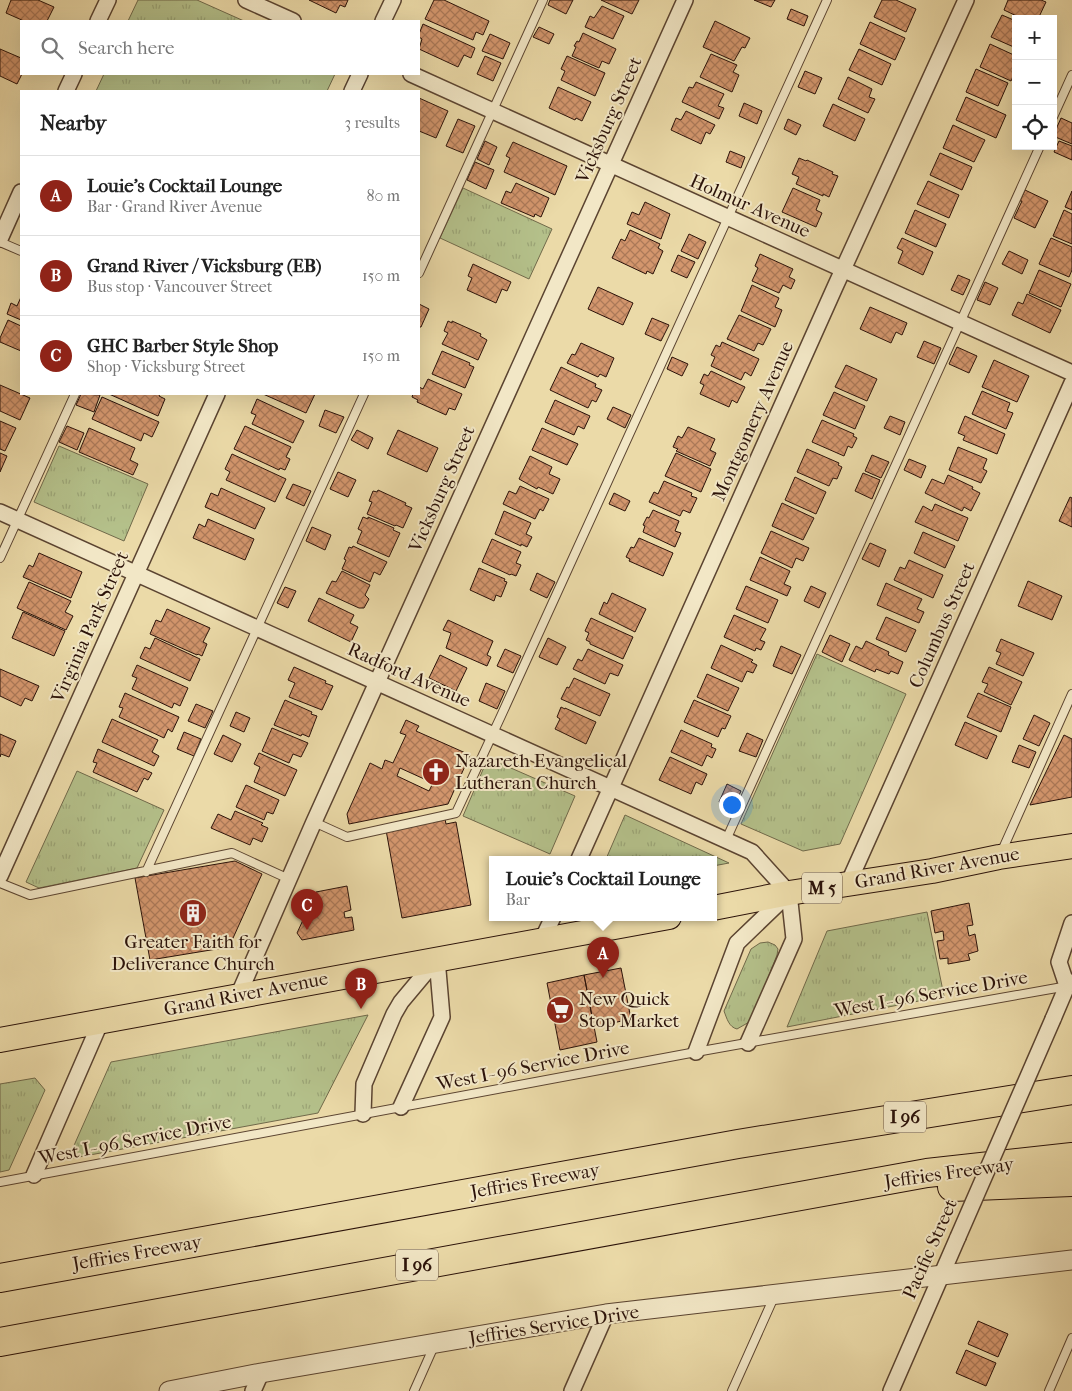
<!DOCTYPE html>
<meta charset="utf-8">
<style>
body{margin:0;font-family:"IM FELL French Canon",serif;background:#f2f2f2;color:#222}
.controls{position:absolute;right:15px;top:15px;display:grid;overflow:hidden;border-radius:0px;box-shadow:0 5px 20px #0002}
.controls button{width:45px;height:45px;display:grid;place-items:center;padding:0;border:0;border-bottom:1px solid #e0e0e0;background:#fff;color:#222;font:25px sans-serif}
.you{position:absolute;left:731px;top:804px;width:18px;height:18px;margin:-12px;border:4px solid #fff;border-radius:50%;background:#1a73e8;box-shadow:0 0 0 8px #1a73e833}
.badge{display:grid;place-items:center;width:32px;height:32px;border-radius:50%;background:#8f2418;color:#fff;font-size:16px;font-weight:700}
.pin{position:absolute;translate:-50% -41px;filter:drop-shadow(0 1px 2px #0008)}
.pin::after{content:'';position:absolute;top:26px;width:18px;height:15px;background:inherit;clip-path:polygon(0 0,100% 0,50% 100%)}
.popup{position:absolute;left:489px;top:856px;width:228px;height:65px;box-sizing:border-box;display:grid;place-content:center;border-radius:0px;background:#fff;filter:drop-shadow(0 1px 4px #0005);font-size:16px;white-space:nowrap;color:#767676}
.popup b{font-size:19px;color:#222}
.popup::after{content:'';position:absolute;left:50%;top:100%;margin-left:-10px;border:10px solid transparent;border-top-color:#fff}
.list{margin:0;padding:0;list-style:none}
h2{display:flex;justify-content:space-between;align-items:center;height:65px;margin:0;padding:0 20px;font-size:21px}
h2 small{font-size:16px;font-weight:400;color:#767676}
.list li{display:grid;grid-template-columns:32px 1fr auto;gap:15px;align-items:center;box-sizing:border-box;height:80px;padding:0 20px;border-top:1px solid #e0e0e0}
.list b{display:block;font-size:19px;white-space:nowrap}
.list p{margin:0;font-size:16px;white-space:nowrap;color:#767676}
.list em{font-size:16px;font-style:normal;color:#767676}
.icon{flex:none;width:28px;height:28px;fill:none;stroke:currentColor;stroke-width:2;stroke-linecap:round;stroke-linejoin:round}
.map{position:relative;flex:none;width:1072px;height:1391px;overflow:hidden}
.search{position:absolute;background:#fff;box-shadow:0 5px 20px #0002;left:20px;top:20px;width:400px;height:55px;display:flex;align-items:center;gap:12px;box-sizing:border-box;padding:0 18px;border-radius:0px;color:#767676;font-size:19px}
.panel{position:absolute;background:#fff;box-shadow:0 5px 20px #0002;left:20px;top:90px;width:400px;height:305px;border-radius:0px}
.map>svg:first-child{display:block}
</style>
<div class="map">
<svg width="1072" height="1391" viewBox="0 0 1072 1391">
<defs>
<pattern id="grass-tufts" width="24" height="20" patternUnits="userSpaceOnUse" patternTransform="scale(1.25)"><rect width="24" height="20" fill="#b4c08a"/><path d="M3 7l-1-3M5 7V3M7 7l1-3M15 17l-1-3M17 17v-4M19 17l1-3" fill="none" stroke="#9ba476"/></pattern>
<pattern id="building-cross-hatch" width="8" height="8" patternUnits="userSpaceOnUse" patternTransform="scale(1.25)"><rect width="8" height="8" fill="#d3966d"/><path d="M0 0l8 8M0 8l8-8" fill="none" stroke="#ab7958"/></pattern>
</defs>
<rect width="100%" height="100%" fill="#ebdaa8"/>
<filter id="stains"><feTurbulence type="fractalNoise" baseFrequency=".004" numOctaves="4"/><feColorMatrix values="0 0 0 0 .2 0 0 0 0 .09 0 0 0 0 .02 0 0 0 .5 -.17"/></filter>
<radialGradient id="worn" r=".72"><stop offset=".6" stop-color="#630" stop-opacity="0"/><stop offset="1" stop-color="#630" stop-opacity=".3"/></radialGradient>
<path fill="url(#grass-tufts)" stroke="#70694a" d="M138,0H197L244,21H128Z
M104,74H335L327,91H96Z
M463,188L552,229L529,279L440,238Z
M59,446L148,484L124,541L34,502Z
M817,654L906,694L840,844L803,851L741,824Z
M488,758L575,796L550,854L463,816Z
M77,771L164,810L137,868L39,888L26,882Z
M625,815L729,863L713,866V859H606Z
M927,912L944,996L787,1027L827,931Z
M768,942L775,945L778,949L777,955L751,1021L737,1029C729,1027 727,1019 724,1011L751,949L760,943Z
M368,1015L318,1113L68,1159L111,1062Z
M35,1078L45,1090L9,1170L0,1172V1084Z"/>
<path fill="url(#building-cross-hatch)" stroke="#2b1209" fill-rule="evenodd" d="M11,0H38L54,7L47,21H24L6,13Z
M309,0H348L345,7L340,5L336,13Z
M434,0H444L489,21L483,35L476,32L473,40L425,19Z
M550,0H573L566,14L548,5Z
M601,0H639L632,14Z
M754,0H775L771,7Z
M882,0H896L916,9L906,32L874,17Z
M1008,0H1041L1046,2L1038,19H1023L1004,10Z
M602,6L624,16L613,39L585,27L590,16L594,18Z
M791,9L808,16L804,26L787,19Z
M1002,15L1016,21V48L991,37Z
M715,21L750,38L745,48L742,47L734,61L703,47Z
M870,22L905,38L895,60L860,44Z
M423,24L475,48L471,58L464,55L458,67L419,49L422,39L419,37V34Z
M539,27L554,34L549,44L533,37Z
M583,33L616,49L609,64L602,61L599,68L572,56L576,47L574,46L577,41L579,42Z
M490,34L510,43L503,59L482,51Z
M990,44L1016,56V71L1011,81L980,67Z
M0,49L21,58L22,74L17,84L0,76Z
M859,49L891,64L882,85L849,70Z
M711,54L737,65L733,72L739,75L732,92L700,77Z
M485,56L501,63L493,81L477,74Z
M567,56L605,73L595,96L561,80L565,71L561,69Z
M976,69L1008,83L998,106L966,92Z
M805,71L822,78L815,94L798,87Z
M848,77L872,89L869,97L875,99L868,113L838,99Z
M696,82L724,94L718,106L724,108L719,119L682,102L689,87L693,88Z
M558,87L591,102L582,121L576,118L575,120L549,108Z
M966,97L1006,115L996,138L956,120Z
M419,98L448,111L436,138L419,131Z
M744,103L762,111L757,124L739,116Z
M833,104L865,119L855,141L823,126Z
M686,111L715,125L710,134L706,132L701,144L671,130L676,118L681,120Z
M1061,118L1072,123V144L1053,136Z
M458,119L475,126L463,153L446,146Z
M788,119L801,125L796,135L784,129Z
M953,125L985,140L974,162L943,148Z
M485,141L497,147L489,165L477,159Z
M1059,141L1072,146V160L1054,152Z
M513,142L567,166L555,195L504,172L510,158L506,156Z
M730,151L745,157L741,168L726,162Z
M940,153L972,167L962,190L930,175Z
M799,158L806,161L807,160L833,172L832,174L838,176L829,197L823,194V196L796,184L799,177L792,174Z
M475,162L494,170L486,189L467,180Z
M928,181L959,195L949,218L917,204Z
M516,183L549,198L541,217L535,214L534,217L501,203L506,191L511,193Z
M793,188L820,200L816,210L822,213L816,227L782,212Z
M1025,190L1048,201L1035,228L1014,218L1022,201H1020Z
M1072,191V210L1065,207Z
M645,202L670,214L661,239L627,224L632,212L639,215Z
M915,210L946,224L936,247L905,233Z
M1064,210L1072,214V244L1053,236Z
M630,230L660,244L658,248L663,251L653,274L647,271L646,274L612,258L621,239L625,241Z
M689,234L706,242L698,259L681,251Z
M902,238L933,252L923,275L898,263L903,251L897,248Z
M1051,238L1072,247V270L1069,277L1039,264Z
M1009,251L1028,260L1022,274L1002,264Z
M760,254L793,269L789,277L795,280L791,289L783,285L779,293L752,281L758,268L755,266Z
M678,255L695,262L687,278L671,271Z
M473,264L511,282L507,291L502,289L496,303L467,290L472,278L468,276Z
M1039,270L1071,284L1061,307L1029,293Z
M958,275L970,280L963,295L951,290Z
M985,282L998,288L990,305L977,300Z
M752,285L779,298L775,307L782,310L775,327L741,311Z
M598,287L633,303L623,325L588,309Z
M1027,294L1061,310L1050,333L1012,315L1018,302L1023,304Z
M21,297V320L7,314L11,303L17,306Z
M419,304L429,309L421,327H419Z
M870,307L907,323L902,335L896,332L891,343L860,329Z
M739,315L771,329L763,345L758,343L754,351L727,339Z
M652,318L669,325L661,341L645,334Z
M8,320L21,326V351L0,342V338Z
M448,321L452,323V321L481,334L480,336L487,340L478,360L442,344L448,333L444,331Z
M924,341L941,348L934,364L917,357Z
M722,342L759,359L751,376L745,372L741,380L711,366L715,357L711,355L716,345L720,347Z
M581,343L614,358L606,377L600,374L598,377L567,363L572,354L575,355Z
M957,347L977,356L969,373L949,364Z
M442,351L470,363L469,365L474,367L465,388L432,374Z
M672,357L688,364L682,376L667,369Z
M994,360L1029,376L1017,402L982,387Z
M846,365L877,379L867,401L835,387Z
M561,367L596,384L595,387L602,390L596,402L592,400L588,408L550,390Z
M711,371L745,387L737,403L732,400L729,407L700,394L704,385L700,383L704,374L708,376Z
M428,379L462,394L455,410L449,408L446,415L417,402L418,400L412,397L413,394H419V387L423,389Z
M0,385L30,398L20,420L0,411Z
M982,391L1010,403L1007,411L1013,413L1006,429L972,414Z
M834,392L865,406L855,429L823,415Z
M81,394L100,395L94,412L76,405Z
M109,394H160L159,396L165,399L158,416Z
M263,394H315L306,413Z
M102,397L159,422L152,437L144,433L141,441L92,419Z
M257,399L304,421L293,443L252,424L256,415L251,413Z
M555,400L590,416L584,429L578,426L574,435L545,422Z
M613,407L631,415L625,428L607,419Z
M325,410L344,417L336,433L319,426Z
M890,416L905,422L900,435L884,428Z
M965,416L1005,434L997,454L963,440L965,436L958,433Z
M822,420L854,434L853,436L857,438L852,448L848,446L844,456L812,442Z
M0,421L16,428L5,451L0,449Z
M67,426L84,433L77,450L59,442Z
M245,426L291,447L286,457L290,459L285,470L280,468L279,470L234,449Z
M688,427L715,439L710,450L716,453L710,466L676,451L678,449L673,447L678,436L682,438Z
M89,428L135,448L130,460L138,464L133,475L79,452Z
M542,428L578,444L567,465L532,450Z
M357,430L373,438L368,449L351,440Z
M398,430L438,448L427,472L387,454Z
M958,447L987,459L983,469L987,471L981,483L949,470Z
M807,449L839,463L838,465L842,467L837,479L833,478L829,486L797,472Z
M0,453L7,456L0,472Z
M676,453L711,469L701,492L665,476Z
M232,454L286,479L275,502L226,480L230,472L225,469Z
M872,455L889,462L881,478L865,471Z
M530,456L552,467L549,474L560,479L553,494L538,487L537,489L519,479Z
M909,459L926,466L921,478L904,470Z
M338,472L356,480L348,497L330,489Z
M863,473L880,480L872,499L855,491Z
M948,475L973,487L972,489L980,493L971,511L964,507L962,511L925,493L932,479L944,484Z
M795,477L826,492L816,514L785,500Z
M664,481L692,493L691,496L697,498L690,513L683,510L680,516L649,502L654,492L658,494Z
M293,484L311,491L304,506L286,498Z
M520,486L549,499L543,511L540,509L535,519L503,504L509,491L516,494Z
M221,488L265,508L255,529L205,507L211,493L218,496Z
M378,490L406,503L405,505L412,508L403,528L396,525L395,526L367,514L372,502L369,501L373,491L377,492Z
M614,493L630,501L625,511L609,504Z
M1070,497L1072,498V527L1059,521Z
M782,503L814,518L803,540L772,526Z
M935,504L968,518L958,541L915,522L923,506L932,511Z
M653,510L679,521L675,531L681,533L675,547L643,532L645,526L643,525L647,517L649,518Z
M504,511L531,523L526,534L532,537L527,547L521,544V546L495,534Z
M363,517L368,519V517L394,528L393,530L400,533L389,557L357,543L362,531L358,529Z
M208,519L254,539L245,560L193,538L199,524L205,527Z
M312,527L331,535L325,550L306,541Z
M771,531L809,548L803,561L796,558L792,568L761,553Z
M923,532L955,546L945,568L914,553Z
M639,538L673,553L663,576L629,561L630,559L626,557L631,547L634,548Z
M492,539L521,552L516,563L521,565L516,576L511,574L510,575L482,562Z
M870,543L886,550L879,567L862,559Z
M353,546L387,562L380,575L374,572L370,582L342,569L346,560L344,559L349,547L352,548Z
M39,553L82,572L71,598L23,577L29,565L33,567Z
M760,557L790,571L784,584L791,587L787,596L750,580Z
M909,560L943,575L933,598L894,580L900,567L905,569Z
M479,568L505,579L504,581L507,582L501,597L496,595L494,601L470,590Z
M342,571L370,585L365,595L369,599L364,608H359L326,593L332,581L336,582Z
M537,573L555,582L547,598L530,590Z
M1028,581L1062,596L1052,620L1018,606Z
M29,582L71,601L65,612L73,616L66,630L17,608Z
M886,583L922,599L917,609L924,612L919,623L877,605Z
M746,586L778,600L768,623L736,609Z
M811,586L826,593L819,608L804,601Z
M285,587L296,591L288,608L277,603Z
M612,593L646,609L635,632L599,614L604,602L607,604Z
M319,598L354,615L350,623L358,627L351,642L308,621Z
M167,609L210,628L203,642L207,644L202,656L198,654L197,655L150,634L156,620L161,622Z
M23,612L65,631L54,656L12,638Z
M734,615L766,629L760,640L765,642L761,650L756,648L755,651L724,637Z
M886,617L916,630L906,652L876,639Z
M591,618L633,637L623,659L590,644V642L586,640L589,633L585,631Z
M448,620L493,641L487,655L491,657L487,666L446,648L451,633L443,630Z
M830,635L850,644L842,662L822,652Z
M155,638L200,659L190,681L140,658L145,647L150,649Z
M548,638L566,647L557,665L539,657Z
M1001,639L1034,653L1023,676L996,664L1001,653L996,651Z
M866,641L889,652L888,655L903,662L898,674L891,671L889,674L876,669L875,672L849,660L856,646L862,649Z
M721,645L753,660L751,662L757,665L753,673L747,671L742,682L711,668Z
M781,646L801,655L792,674L773,666Z
M505,649L521,656L513,673L497,666Z
M588,649L623,665L618,676L610,673L605,684L573,669L578,659L582,661Z
M440,655L467,668L456,691L429,678Z
M137,665L188,688L180,706L174,703L172,708L132,689L137,678L132,676Z
M294,667L326,681L325,683L333,686L322,710L289,697L295,683L288,680Z
M989,667L1022,682L1011,705L984,692L988,684L982,682Z
M0,669L39,686L32,701L25,698L21,706L0,696Z
M707,674L739,688L728,711L697,697Z
M574,678L610,694L600,716L561,699L567,687L569,688Z
M486,683L505,691L497,709L479,701Z
M125,693L179,717L172,732L168,729L164,738L119,717L123,708L119,707Z
M978,693L1011,707L1001,732L967,717Z
M285,700L312,712L311,714L317,716L309,737L302,734L301,736L274,725Z
M694,700L731,716L725,729L722,728L718,737L684,722Z
M196,704L213,711L205,728L188,721Z
M561,707L565,709V708L596,722L586,744L555,729L560,719L557,717Z
M236,712L250,718L244,732L230,726Z
M1034,715L1050,723L1039,746L1023,739Z
M112,719L158,740L152,752L159,756L154,766L102,742Z
M406,720L419,726L416,731L470,755L448,804L349,824L347,814L370,763L382,769L385,760L393,763L406,735L400,733ZM400,768L433,783L429,791L397,776Z
M965,722L997,736L987,759L955,745Z
M272,728L308,743L301,757L293,754L289,763L262,751Z
M681,730L712,744L711,747L716,749L712,758L707,755L702,766L671,752Z
M184,732L201,739L194,756L177,749Z
M747,733L763,740L756,757L739,751Z
M0,734L16,741L9,757L1,754L0,757Z
M223,735L241,744L232,762L214,754Z
M1064,735L1072,739V797L1030,805Z
M1019,745L1036,752L1029,768L1012,762Z
M98,749L152,773L148,780L144,778L137,792L93,772L97,763L93,762Z
M259,753L297,770L285,796L254,782L260,767L254,764Z
M670,757L707,774L702,785L696,782L691,794L659,780Z
M727,784L741,791L733,808L719,802Z
M246,785L279,800L273,814L267,812L264,820L236,807Z
M235,811L263,823L261,825L268,828L262,842L253,838L250,845L211,828L218,814L231,820Z
M445,819L446,824L456,822L471,905L402,918L386,830Z
M235,861L262,874L229,947L150,960L135,878Z
M347,886L351,910L344,912L345,918L352,917L354,930L302,940L297,933L316,892Z
M969,903L973,925L967,926L969,936L975,934L978,951L968,954L970,960L948,964V958L940,959L937,941L944,940L943,931L935,933L931,911Z
M621,968L631,1019L594,1027L584,975Z
M584,975L597,1042L560,1050L547,983Z
M978,1321L1008,1334L998,1357L968,1344Z
M966,1350L996,1363L986,1386L956,1373Z"/>
<g fill="none" stroke-linecap="round" stroke-linejoin="round">
<defs>
<path id="service" d="M1053,117L1072,75
M0,242L21,251
M419,273L543,0
M0,558L75,394
M314,822L347,837L456,813L501,716L827,0
M726,840L1040,146
M1001,853L1072,694
M146,872L364,394
M0,883L30,895L232,853L289,879
M0,1182L696,1052L1068,986
M414,1391L434,1346
M732,1391L774,1297
M1049,1391L1072,1338"/>
<path id="minor" d="M246,0L293,21
M98,21L108,0
M383,21L393,0
M411,74L1072,373
M66,91L74,74
M352,91L360,74
M0,239L21,192
M0,512L752,852L789,893
M579,859L835,287L966,0
M0,876L217,394
M848,884L1072,383
M542,940L553,917
M1067,986L1059,962L1072,923
M238,996L313,824L685,0
M1053,1019L1067,986L1072,982
M696,1052L737,943L789,893L794,939L748,1043
M363,1114L364,1084L394,1014L401,1002L437,959L442,1017L401,1107
M34,1175L101,1021
M253,1391L261,1373
M572,1391L606,1314
M891,1391L958,1237"/>
<path id="tertiary" d="M169,1391L261,1373L606,1314L1072,1260"/>
<path id="primary" d="M713,908L789,893L932,871L999,857L1072,846
M0,1040L669,917"/>
<path id="motorway" d="M952,1187L1072,1182
M0,1278L738,1144L1072,1090
M0,1342L927,1173L1072,1157"/>
</defs>
<use href="#service" stroke="#5b4431" stroke-width="10"/>
<use href="#minor" stroke="#5b4431" stroke-width="18"/>
<use href="#tertiary" stroke="#5b4431" stroke-width="21"/>
<use href="#primary" stroke="#2b1209" stroke-width="26"/>
<use href="#motorway" stroke="#2b1209" stroke-width="30"/>
<use href="#service" stroke="#f2e7c6" stroke-width="8"/>
<use href="#minor" stroke="#f2e7c6" stroke-width="15"/>
<use href="#tertiary" stroke="#f2e7c6" stroke-width="19"/>
<use href="#primary" stroke="#ebdaa8" stroke-width="24"/>
<use href="#motorway" stroke="#ebdaa8" stroke-width="28"/>
<defs>
<path id="minor-bridge" d="M958,1237L1053,1019"/>
</defs>
<use href="#minor-bridge" stroke="#5b4431" stroke-width="18" stroke-linecap="butt"/>
<use href="#minor-bridge" stroke="#f2e7c6" stroke-width="15"/>
</g>
<defs>
<symbol id="church-disc" viewBox="-11 -11 22 22"><circle r="9.5" fill="#8f2418" stroke="#f2e7c6"/><path d="M-1.2-6h2.4v3.5h3.3v2.4h-3.3V6h-2.4V-.1h-3.3v-2.4h3.3Z" fill="#fff"/></symbol>
<symbol id="building-disc" viewBox="-11 -11 22 22"><circle r="9.5" fill="#8f2418" stroke="#f2e7c6"/><path d="M-4-6H4V6H1V3H-1V6H-4ZM-2.5-4.3h1.7v1.8h-1.7ZM.8-4.3h1.7v1.8H.8ZM-2.5-1h1.7V.8h-1.7ZM.8-1h1.7V.8H.8Z" fill="#fff"/></symbol>
<symbol id="supermarket-disc" viewBox="-11 -11 22 22"><circle r="9.5" fill="#8f2418" stroke="#f2e7c6"/><path d="M-6-5.5h2.5l.6 2H6L4.5 2H-2.5L-4.4-4H-6ZM-1.5 3.2a1.3 1.3 0 1 0 .1 0ZM3 3.2a1.3 1.3 0 1 0 .1 0Z" fill="#fff"/></symbol>
</defs>
<g fill-rule="evenodd">
<use href="#church-disc" x="420" y="756" width="32" height="32"/>
<use href="#building-disc" x="177" y="897" width="32" height="32"/>
<use href="#supermarket-disc" x="544" y="994" width="32" height="32"/>
</g>
<g text-anchor="middle" dominant-baseline="central" stroke-width="4" stroke-linejoin="round" paint-order="stroke">
<g fill="#f2e7c6" stroke="#675242" stroke-width="1">
<rect x="802" y="872.5" width="40" height="31" rx="4"/>
<rect x="884" y="1101.5" width="42" height="31" rx="4"/>
<rect x="396" y="1249.5" width="42" height="31" rx="4"/>
</g>
<g font-size="18" font-weight="bold" fill="#2b1209">
<text x="822" y="888">M 5</text>
<text x="905" y="1117">I 96</text>
<text x="417" y="1265">I 96</text>
</g>
<g font-size="19" fill="#2b1209" stroke="#f2e7c6">
<text transform="translate(609 120) rotate(-66)">Vicksburg Street</text>
<text transform="translate(750 206) rotate(24)">Holmur Avenue</text>
<text transform="translate(753 421) rotate(-66)">Montgomery Avenue</text>
<text transform="translate(442 489) rotate(-66)">Vicksburg Street</text>
<text transform="translate(942 625) rotate(-66)">Columbus Street</text>
<text transform="translate(90 627) rotate(-66)">Virginia Park Street</text>
<text transform="translate(409 675) rotate(24)">Radford Avenue</text>
<text transform="translate(937 868) rotate(-10)">Grand River Avenue</text>
<text transform="translate(246 994) rotate(-11)">Grand River Avenue</text>
<text transform="translate(931 994) rotate(-10)">West I- 96 Service Drive</text>
<text transform="translate(533 1066) rotate(-11)">West I- 96 Service Drive</text>
<text transform="translate(135 1140) rotate(-11)">West I- 96 Service Drive</text>
<text transform="translate(949 1173) rotate(-8)">Jeffries Freeway</text>
<text transform="translate(535 1181) rotate(-10)">Jeffries Freeway</text>
<text transform="translate(930 1249) rotate(-66)">Pacific Street</text>
<text transform="translate(137 1253) rotate(-10)">Jeffries Freeway</text>
<text transform="translate(554 1325) rotate(-9)">Jeffries Service Drive</text>
</g>
<g font-size="19" fill="#2b1209" stroke="#f2e7c6" text-anchor="start">
<text x="455" y="761">Nazareth Evangelical<tspan x="455" dy="22">Lutheran Church</tspan></text>
<text x="193" y="942" text-anchor="middle">Greater Faith for<tspan x="193" dy="22">Deliverance Church</tspan></text>
<text x="579" y="999">New Quick<tspan x="579" dy="22">Stop Market</tspan></text>
</g>
</g>
<rect width="100%" height="100%" filter="url(#stains)"/>
<rect width="100%" height="100%" fill="url(#worn)"/>
</svg>
<div class="controls">
<button>+</button>
<button>−</button>
<button><svg class="icon" aria-label="locate" viewBox="0 0 24 24"><circle cx="12" cy="12" r="6"/><path d="M12 2v4M12 18v4M2 12h4M18 12h4"/></svg></button>
</div>
<div class="you"></div>
<div class="pin badge" style="left:603px;top:978px">A</div>
<div class="popup"><b>Louie's Cocktail Lounge</b>Bar</div>
<div class="pin badge" style="left:361px;top:1009px">B</div>
<div class="pin badge" style="left:307px;top:930px">C</div>
<div class="search"><svg class="icon" aria-label="search" viewBox="0 0 24 24"><circle cx="10" cy="10" r="6"/><path d="M15 15l6 6"/></svg>Search here</div>
<section class="panel">
<h2>Nearby<small>3 results</small></h2>
<ul class="list">
<li><span class="badge">A</span><div><b>Louie's Cocktail Lounge</b><p>Bar · Grand River Avenue</p></div><em>80 m</em></li>
<li><span class="badge">B</span><div><b>Grand River / Vicksburg (EB)</b><p>Bus stop · Vancouver Street</p></div><em>150 m</em></li>
<li><span class="badge">C</span><div><b>GHC Barber Style Shop</b><p>Shop · Vicksburg Street</p></div><em>150 m</em></li>
</ul>
</section>
</div>
